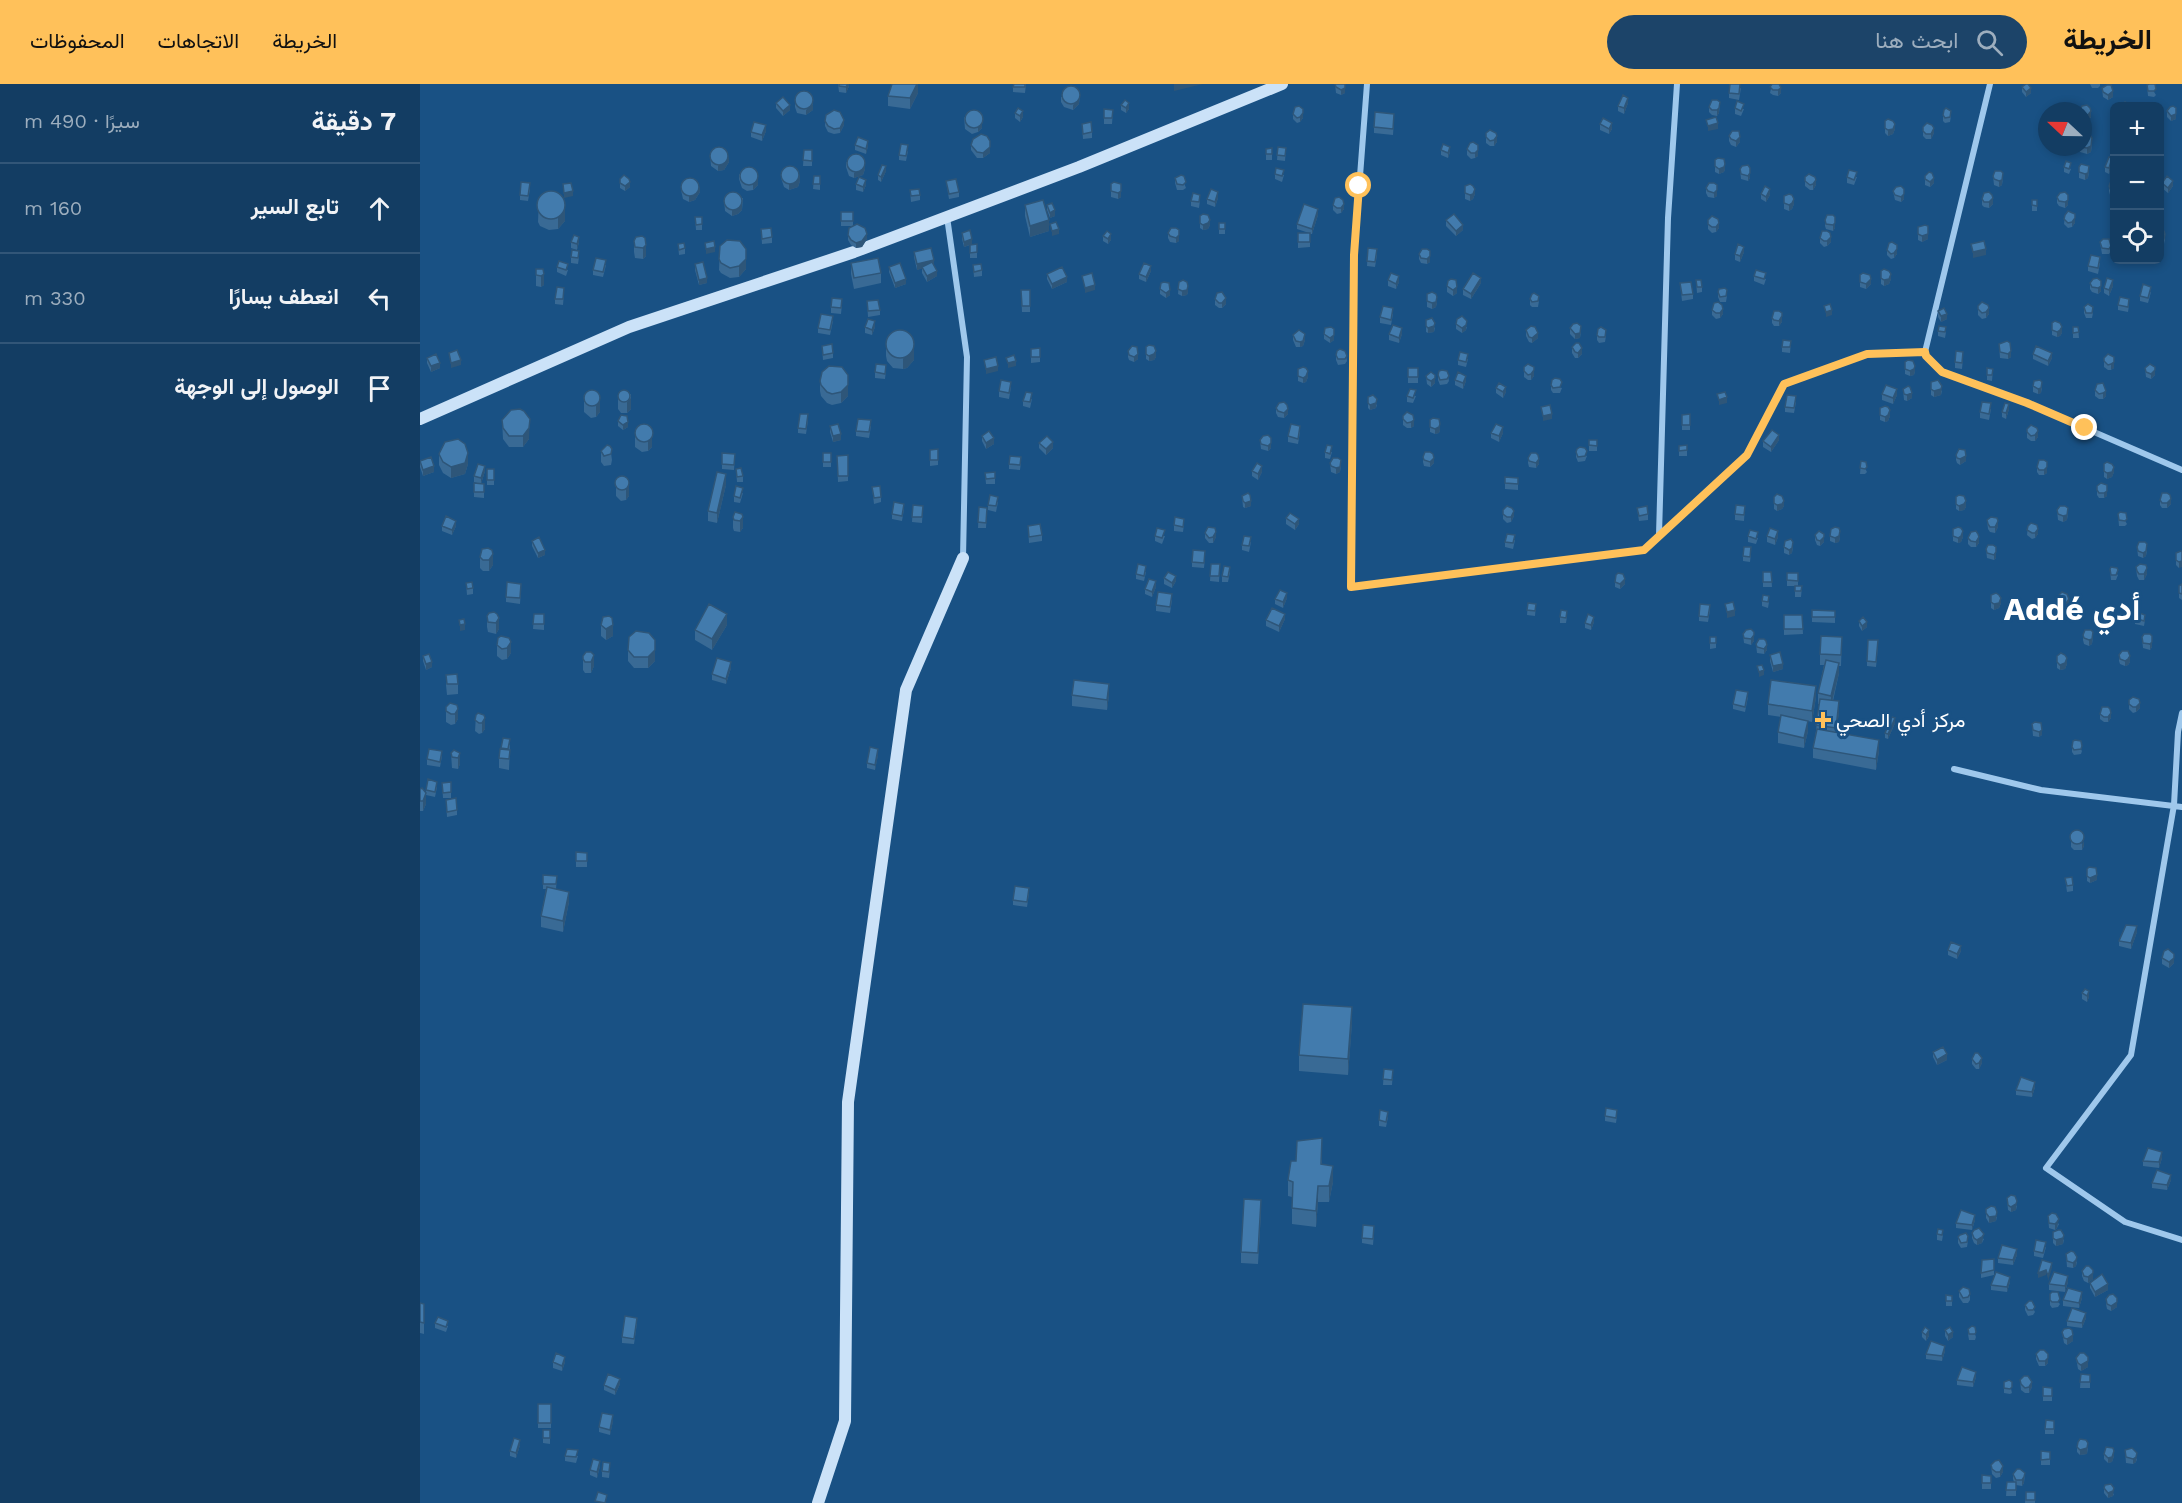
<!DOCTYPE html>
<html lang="ar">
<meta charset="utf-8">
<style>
body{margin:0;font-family:"Work Sans",Vazirmatn,sans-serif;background:#1c4469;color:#f1f3f6;direction:rtl}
.controls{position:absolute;right:18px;top:18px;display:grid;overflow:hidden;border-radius:9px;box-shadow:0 3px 9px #0003}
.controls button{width:54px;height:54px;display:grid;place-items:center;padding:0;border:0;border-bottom:2px solid #325678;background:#133d63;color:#f1f3f6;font:30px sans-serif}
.compass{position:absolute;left:1618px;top:18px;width:54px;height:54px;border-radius:50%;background:#133d63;box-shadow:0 3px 9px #0003;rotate:292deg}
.stop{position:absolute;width:18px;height:18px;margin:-14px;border:4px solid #ffc15a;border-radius:50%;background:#fff}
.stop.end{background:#ffc15a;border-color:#fff;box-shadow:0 2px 6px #0008}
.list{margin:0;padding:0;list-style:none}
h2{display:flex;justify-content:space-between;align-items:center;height:78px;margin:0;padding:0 24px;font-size:26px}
h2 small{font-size:20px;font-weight:400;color:#9daebe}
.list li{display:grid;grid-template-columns:39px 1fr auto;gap:18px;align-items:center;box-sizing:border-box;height:90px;padding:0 24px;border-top:2px solid #325678}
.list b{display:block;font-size:22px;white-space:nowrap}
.list em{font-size:20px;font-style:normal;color:#9daebe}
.icon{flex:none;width:33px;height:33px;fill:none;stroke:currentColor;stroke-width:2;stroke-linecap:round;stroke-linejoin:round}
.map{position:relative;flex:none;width:1762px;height:1419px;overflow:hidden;direction:ltr}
header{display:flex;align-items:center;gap:36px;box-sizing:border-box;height:84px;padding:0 30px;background:#ffc15a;color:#111}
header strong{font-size:28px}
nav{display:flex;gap:33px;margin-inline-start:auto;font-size:21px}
.search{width:420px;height:54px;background:#1c4469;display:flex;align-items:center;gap:15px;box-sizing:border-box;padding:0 21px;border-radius:33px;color:#9daebe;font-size:22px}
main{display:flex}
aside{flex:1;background:#133d63}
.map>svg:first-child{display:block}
</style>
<header>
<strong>الخريطة</strong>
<div class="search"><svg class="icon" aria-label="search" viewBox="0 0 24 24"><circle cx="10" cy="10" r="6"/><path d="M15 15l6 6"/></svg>ابحث هنا</div>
<nav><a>الخريطة</a><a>الاتجاهات</a><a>المحفوظات</a></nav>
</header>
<main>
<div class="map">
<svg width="1762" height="1419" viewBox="0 0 1762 1419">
<rect width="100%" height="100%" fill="#195184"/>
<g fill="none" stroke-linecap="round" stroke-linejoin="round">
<path stroke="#9fc8ec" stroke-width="6" d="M947,0L934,171L931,503L1224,466L1327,371L1364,300L1447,270L1505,268L1506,272L1522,288L1607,319L1762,386
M527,133L547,273L543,474
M1505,268L1570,0
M1239,451L1248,134L1257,0
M1762,629L1758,648L1754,721L1711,971L1626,1084L1705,1138L1762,1156
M1534,685L1621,706L1762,723"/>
<path stroke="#cbe2f8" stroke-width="12" d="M0,335L209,243L434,168L659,83L862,0
M398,1419L425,1337L428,1018L486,606L543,474"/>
</g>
<path fill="#396a95" d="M418,0H429V2L426,9L419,8Z
M498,0V9L490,25L468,22V12Z
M606,0L605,9L593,8V3Z
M915,0H925V9L921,11L916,9Z
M1352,0L1361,9L1358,12L1353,11L1350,9Z
M1670,0H1680V2L1678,4H1672Z
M1729,0L1736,11L1734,13L1728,12L1727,1Z
M1602,3L1611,9L1606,13L1602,8Z
M1321,4L1319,16L1309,14V9Z
M1682,4L1693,13L1688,16L1683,13Z
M660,9L659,20L653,26L644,23L641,18V13Z
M393,14V26L386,31L377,29L375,23V18Z
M1300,18L1299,29L1297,32L1292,31L1289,28V23Z
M356,19L370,26L363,32L356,24Z
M1208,19L1204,30L1198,27V22Z
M701,21L709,25L706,29L701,26Z
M1315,24L1324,25L1321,32L1315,30Z
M684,25L693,26L692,40H684Z
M1663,27L1671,33L1668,37L1663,36Z
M1747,27L1756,35L1751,37L1747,33Z
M595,29L603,33L600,38L595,34Z
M873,30L883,34L880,38L877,39L873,35Z
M1523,31L1531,32L1530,38L1525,39L1523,37Z
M544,33L562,44L558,48L552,50L545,45Z
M974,35L973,51L954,49V43Z
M405,37L424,41L420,49L414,50L408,48L405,42Z
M662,40L672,48V54L663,55Z
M1180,40L1192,45L1189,50L1180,46Z
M1503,43L1514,49L1511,55H1506L1503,52Z
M1465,44L1475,45L1473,50L1468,52L1465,49Z
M346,47L342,57L331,53V48Z
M1066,49L1077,58L1074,62H1070L1066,59Z
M1309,52L1320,58L1316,63L1311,61L1309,57Z
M570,57V69L563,74H557L551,66V61Z
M1672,60L1671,68L1667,70L1660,68L1658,63H1663Z
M435,61L448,62L446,70L435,66Z
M1058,61V72L1055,74L1051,75L1047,71V65Z
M858,63L866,64L865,77L857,76Z
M846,65L852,70V76H846Z
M384,66H392V82H383Z
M1021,66L1030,68L1028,74L1021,71Z
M488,67L486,77L479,76V71Z
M290,70L309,78L304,86L298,87L291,82Z
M1295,76L1305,85L1304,88L1299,90L1295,88Z
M426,78L445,85L443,91L434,94L429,92L426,83Z
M1692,80L1689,90L1685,88V83Z
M1644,83L1651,85L1649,90L1644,88Z
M1659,83L1669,87L1668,94L1665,96L1659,94Z
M1320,85L1330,94L1328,97L1321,95Z
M466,87L461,98L458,96V91Z
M361,89L380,97L378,103L369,106L364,103L361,94Z
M319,90L338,101L333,106L327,107L322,104L319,95Z
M855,90L864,91L862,98L855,95Z
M761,91L766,104L763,106H757L755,99V94Z
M394,92H400V106L393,105Z
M1505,92L1514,99L1510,103L1505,101Z
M1573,92L1583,94L1582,101L1579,103L1574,101Z
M1385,93L1396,101L1393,106H1390L1385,102Z
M1427,93H1437L1434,101L1427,99Z
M200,95L210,103L205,107L200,104Z
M526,97L539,108V113L529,115Z
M1695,97V113L1690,111L1689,107V102Z
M1742,99L1753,102L1748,109L1742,104Z
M436,100L446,101L443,108L436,106Z
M691,100H701V113L698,115L691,113Z
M261,101L280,108L275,116L269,118L263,115L261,106Z
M1297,101V112L1294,114L1288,113L1286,109V104Z
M110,105L108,117L100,116V111Z
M1484,105V115L1481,118L1475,116L1473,107Z
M490,106L500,111V116L491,118Z
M1045,109L1055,110L1053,115L1050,117L1045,115Z
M1341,110L1350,111L1346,118L1341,115Z
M1648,111V121L1645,124L1639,122L1637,119V113Z
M1364,112L1374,120L1372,125L1369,127L1364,125Z
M119,113L145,137L138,145L129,146L120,142L118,138Z
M323,114L322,126L318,130L312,132L305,127L304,115Z
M798,114L795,123L787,120V115Z
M1562,115L1573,120L1569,124L1564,123L1562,121Z
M780,116L779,124L771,122V117Z
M1612,116H1617V127H1612Z
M605,121L629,147L610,153L605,132Z
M627,121L635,132L630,134L627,126Z
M913,121L924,125L921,129L917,130L913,126Z
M421,128H433V142L447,155L442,163L436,164L431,161L428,156V151L432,142H421Z
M898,131L892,150H890V163L878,164V158L889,149L877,145V140Z
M1645,131L1655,139L1652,143L1648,144L1644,140Z
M780,132L790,141L788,145L783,146L780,144Z
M275,133H282V146H276Z
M1415,133V144L1413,147L1406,145L1405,142V136Z
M1026,136L1043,146L1036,152L1026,142Z
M1288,136L1299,144L1296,148L1292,149L1288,145Z
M799,139H805V150H799Z
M1498,143L1508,155L1502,158L1498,156Z
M341,145L352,153V159L342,160Z
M1740,145L1745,155L1744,160L1740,161Z
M759,146V157L756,159L750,158L748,154V149Z
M542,149L552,160H557V174H550V161L544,163L542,155Z
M222,152L226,172L223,175L215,174L214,168V157Z
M683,152L691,156L688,160L683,157Z
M1400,154L1411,158L1407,162L1404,163L1400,159Z
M1683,155L1691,167L1689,170H1682L1680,158Z
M151,158H159L157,166L151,164Z
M258,160L265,164V170L259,171Z
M300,162L326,185L319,193L310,194L301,189L299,186Z
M948,164L957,171L955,183L947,182Z
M1467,166L1477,170L1474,174L1471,175L1467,171Z
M1010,167V178L1007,180L1001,179L999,175V170Z
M494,168L517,192L507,198L502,189V184L497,186L494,173Z
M1324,168L1320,178L1315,176V170Z
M151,173H159L158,180L151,179Z
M431,179L461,189V199L434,205L431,190Z
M1680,179L1678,190L1668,187V182Z
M275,180L287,199L279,201L275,186Z
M186,181L183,193L173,191V186Z
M553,181L562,186V192L554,193Z
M137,183L148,186L146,192L137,188Z
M469,183L486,200L475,204L469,188Z
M116,185H123L124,201L121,203L116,202Z
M731,187L726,198L719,195V190Z
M1461,187L1471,195L1469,200L1464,202L1461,200Z
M627,190L647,198L632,205L627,195Z
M1440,191L1451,200L1446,205L1440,203Z
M1334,192L1346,195L1344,201L1334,197Z
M968,196L979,198L976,205L968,202Z
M1276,196L1282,203V208L1277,209Z
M1681,197V207L1678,210L1672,208L1670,205V199Z
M759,198L768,208L767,211L762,212L758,210Z
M1061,199L1051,215L1043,211V205Z
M1260,199L1273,210V215L1262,217Z
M1027,202L1037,209L1033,212L1027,208Z
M1693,202L1689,212L1684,209V204Z
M740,205L750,211L746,214L740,210Z
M601,206H610V228H602Z
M1298,208L1307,212L1306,218H1300L1298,213Z
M1731,208L1728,219L1720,217V212Z
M144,209L143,221L135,220V215Z
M1007,210L1017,218L1016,223L1012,225L1007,223Z
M795,215L806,220L802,224H799L795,221Z
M1110,215L1119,217L1118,223H1112L1110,221Z
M447,217L460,226V231L448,233Z
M422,220L421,230L411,229V223Z
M1698,221H1709L1708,228L1698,226Z
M1664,223L1673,229L1672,234H1666L1664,229Z
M1558,225L1569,230L1566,234L1562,235L1558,231Z
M1292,226L1303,230L1300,234L1296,235L1292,231Z
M1518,227L1527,235L1521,238L1518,233Z
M973,230L971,241L960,239V233Z
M1352,234L1362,238L1359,242H1354L1352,239Z
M1006,236L1015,244L1014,248L1008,249L1006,248Z
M413,237L410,251L398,249V244Z
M1036,240L1047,243L1046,246L1042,249L1036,245Z
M445,243H455L452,251L445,249Z
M1653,243H1658L1659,254H1653Z
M1150,244L1161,247L1160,254L1155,255L1150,250Z
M914,245V256L910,259L904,255V250Z
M1106,246L1118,254L1112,259L1109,258L1106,252Z
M1632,246L1642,249L1640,252L1637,253L1632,251Z
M1518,247L1526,248L1525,254L1518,252Z
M969,250H982L979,259L969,256Z
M873,251L885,256L883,262L880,263H876L873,256Z
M1177,251L1186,252L1185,258L1179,259L1177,256Z
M1371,257L1370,269L1362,268V263Z
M1579,260L1591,273L1588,275L1580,274Z
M466,261L494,276L487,284L483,285L473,284L467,277L466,272Z
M402,262L413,269V274L403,276Z
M726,263L736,273L734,276L729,277L726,275Z
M1152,263L1162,270L1158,274H1155L1152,269Z
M620,264V278L611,279V265Z
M708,267L718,275L714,278L709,276L708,273Z
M925,267L927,277L925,280L918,281L916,276V271Z
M1613,270L1632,274L1628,282L1613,275Z
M1688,270L1694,284L1691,286H1688L1684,283V274Z
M7,274L20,284L11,288L7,279Z
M1543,274L1542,285L1535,284V278Z
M1048,275L1046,283L1038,281V276Z
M1485,278L1495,287L1494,291L1490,292L1485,290Z
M1104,283L1114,292L1111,296H1108L1104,293Z
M988,284H998V299H988Z
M1567,284L1573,285L1572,297L1567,296Z
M1725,284L1735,291L1731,295L1726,293Z
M878,285L888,293L886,298L883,299L878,297Z
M466,286L465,295L455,294V288Z
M1027,287L1029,297L1027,300L1020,301L1018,296V291Z
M1006,292L1015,299L1011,303L1007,300Z
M1035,296L1046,297L1043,305L1035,301Z
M400,297L428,312L421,319L412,321L407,319L401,312L400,307Z
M1511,298L1522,307L1521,311L1514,313L1511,311Z
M1677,300L1686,312L1683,315H1679L1675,312V306Z
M1131,301L1142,304L1140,309H1133L1131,306Z
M1613,302L1622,304L1621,309L1618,310L1613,308Z
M591,303L589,315L579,313V307Z
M1076,304L1086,308L1083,314L1076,309Z
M1483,305L1492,314L1487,317L1484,316Z
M211,310V325L207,329H201L198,325V314Z
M1462,310L1477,311L1473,320L1462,316Z
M180,312V328L176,333L171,334L164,328V318Z
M987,312H996L993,319L987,318Z
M948,313L957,321L956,324L950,326L948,324Z
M612,315L610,324L603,322V317Z
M1376,318L1374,329L1365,328V323Z
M856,324L868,330L864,334L858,333L856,329Z
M1571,325L1569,336L1560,334V328Z
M1589,325L1586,335L1582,333V328Z
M987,328L994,342L991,344H987L983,341V332Z
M1270,330V346H1262V331Z
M1460,331L1470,332L1468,337L1465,338L1460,336Z
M82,336L109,355L103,363H89L83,355Z
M388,336L386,350L378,349V344Z
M1010,336L1020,346L1019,349L1015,350L1010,348Z
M198,337L208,343L203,346L198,342Z
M410,342L421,356L413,358L410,348Z
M451,342L449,354L436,352V347Z
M1607,345L1618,353L1615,357H1611L1607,354Z
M232,346V363L228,367L222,368L215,363V352Z
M880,348L878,360L868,358V352Z
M1071,349H1083L1079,358L1071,354Z
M562,352L574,360L566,365L562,357Z
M851,354V364L848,367L841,365L840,356Z
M1169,356H1177V367H1169Z
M1359,356L1351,368L1343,363V357Z
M619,359L633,364L626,371L619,364Z
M1267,361V372H1259V362Z
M190,362L192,376L191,381L184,382L181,378V367Z
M518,365V381L510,382V366Z
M905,368H912L910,375L905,374Z
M1156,368L1167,372L1165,377L1158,378L1156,373Z
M302,369L315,370L314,386L302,385Z
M403,369H411V383H403Z
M19,370L48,380L45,390L31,394L23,389L19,381Z
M1536,371L1546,377L1540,381L1537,379L1536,376Z
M417,372L428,392V397L418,398Z
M1003,373L1014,379L1010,383L1004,382L1003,378Z
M1108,374L1119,380L1116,384L1109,383L1108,379Z
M0,377L14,388L3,392L0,383Z
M1441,377L1447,388L1445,390H1440Z
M601,378L600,386L589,385V380Z
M1627,378V389L1624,391H1619L1617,388V383Z
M910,379L921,381L920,388L916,390L911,388Z
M1684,380L1694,388L1692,393L1687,395L1684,393Z
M67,385H74V401H67Z
M316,385L323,392V398H317Z
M65,387L61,400H64V414L54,413V408L60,400L54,398V392Z
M832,387L842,388L838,396L832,392Z
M575,388V400H566L565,389Z
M1085,393L1098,394V406L1085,405Z
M209,397V412L206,416L201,417L196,412V401Z
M1681,399L1687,412L1684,414H1679L1677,411V402Z
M306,401L297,439L288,437V427Z
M452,403L461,413V418L454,420Z
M323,409L320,419L314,418V412Z
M822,412L831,422L825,424L823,423Z
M1354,413L1364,422L1362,425L1357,427L1354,425Z
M1536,413L1546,423L1544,426L1539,427L1536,425Z
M1740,416L1751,420L1747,424H1742L1740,421Z
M578,418L576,428L568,426V421Z
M493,421L503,422L502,439L492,438Z
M1325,422L1324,437L1315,436V430Z
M559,423L567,424L566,444H558Z
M1217,424L1228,430V436L1219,437Z
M484,425L482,437L472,435V430Z
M1083,426L1094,432L1091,438L1087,439L1083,435Z
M1637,426L1648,429L1647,436L1643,438L1638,436Z
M1700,428L1707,440L1705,442H1699L1698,430Z
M322,430L323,444L320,448L314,447L313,444V433Z
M866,434L879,440L875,446L866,440Z
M1567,436L1578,443L1575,449L1570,448L1568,445Z
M764,440L763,448L754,447V441Z
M22,442H36L32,451L22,447Z
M608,442L622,451V457L609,459Z
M1608,442L1618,450L1615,454L1612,455L1607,451Z
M1533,445L1543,453L1541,458L1538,459L1533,457Z
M785,449L796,453L793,459H789L785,454Z
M1395,451L1404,458L1400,462L1397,461L1395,456Z
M735,452H745L742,460L735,457Z
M1328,452L1338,454L1336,460L1328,458Z
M1347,452L1358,453L1355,461L1347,458Z
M1410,452L1420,453L1419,458L1415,459L1410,457Z
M1548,454L1559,459L1556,463H1551L1548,460Z
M1095,456L1093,465L1085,463V458Z
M112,457L125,471L118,474L112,462Z
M831,458L829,468L822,466V461Z
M1364,463H1373L1372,469L1369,471L1364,469Z
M1576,463V474L1574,476L1567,474L1566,465Z
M1717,463L1727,466L1726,472L1723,474L1718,472Z
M68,464L73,481L69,487H63L60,484V473Z
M1761,467L1759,484L1756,481V469Z
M1331,469L1330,478L1323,477V472Z
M785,473L784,484L772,483V478Z
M791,480H800L799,498L790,497Z
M1716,483L1727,490L1724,496H1719L1717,492Z
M1690,485L1698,491L1696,496H1691Z
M726,488L724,497L716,495V490Z
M810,488L808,498H802V492Z
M1343,488H1351L1352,503H1343Z
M1367,489H1378V502H1367Z
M744,494L756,497L752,504L744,500Z
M1195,498L1205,500L1200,505L1195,503Z
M46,499L53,504V510L47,511Z
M1762,500V516L1759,514V502Z
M1375,502H1382L1381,513H1375Z
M736,503L732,513L725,510V505Z
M101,505L100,520L86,518V513Z
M1571,511L1581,519L1579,524L1574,526L1571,524Z
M1639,511L1649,520L1647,523L1642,525L1639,523Z
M867,514L863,524L855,520V515Z
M752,516L750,529L736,527V521Z
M1342,517L1349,518L1348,524L1342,522Z
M1108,519L1116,520L1115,532L1107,531Z
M1290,526L1288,538L1279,537V532Z
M1392,526L1415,527V539L1392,538Z
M74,528L79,545L76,550L68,548L67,543V532Z
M114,530H124V546L113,545Z
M1364,531H1382L1383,550L1364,551Z
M1147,532L1146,539H1140V533Z
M1715,534L1725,536L1724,542L1715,540Z
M865,535L859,548L846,542V536Z
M1439,537L1447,543L1442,547L1439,542Z
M1174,538L1171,546L1165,544V539Z
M181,541L193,552L186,556L181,552Z
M307,541L292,566L275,556V546Z
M229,549L235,577L228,584H214L208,577V566Z
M1323,550L1334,557L1331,561L1324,559Z
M1663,551L1673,553L1672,560L1669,562L1664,560L1663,556Z
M81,552L91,569L87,575L82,576L77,572V561Z
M1290,553L1296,559V564L1290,565Z
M1422,553L1421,582H1419V589L1413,617L1419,628L1416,648L1459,667L1456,686L1393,674V664L1396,647L1399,620H1398V609L1404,581H1400V570Z
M1722,553L1732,563L1730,566L1723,564Z
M1336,560L1347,566L1344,570L1337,569Z
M1458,562L1456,583L1447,582V577Z
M171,568L174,582L171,589H165L163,586V572Z
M1350,571L1363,585L1353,588L1350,577Z
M1699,571L1710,578L1708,581L1705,582L1700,580L1699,577Z
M3,572L12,583L6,586L3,577Z
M1637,572L1647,580L1645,585L1640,586L1637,584Z
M311,584L306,600L292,596V590Z
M26,591L38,600V610L27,611L26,601Z
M652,611H689L687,626L652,622Z
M1328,613L1325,628L1313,625V620Z
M1396,613L1392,638L1388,637V647L1384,664L1358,659V648L1361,633L1348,631V620Z
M1709,616L1720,624L1716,628L1713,629L1709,625Z
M30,619L38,635L35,640L31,641L26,638V623Z
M58,629L65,645L62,649L59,650L55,647L56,631Z
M1680,630L1691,634L1688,638H1684L1680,635Z
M1475,639L1468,655L1465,654V649Z
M1612,640L1622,651L1619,653L1613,652Z
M1655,656L1662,667L1661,670L1654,671L1652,668V663Z
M90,660L89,686L79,684V674Z
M31,669H40V680L38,685L32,684Z
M458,671L455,686L447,684V679Z
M22,672L20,683L7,681V675Z
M22,699L31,708V714H23Z
M17,703L15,713L6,711V720L3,727H0V705L6,709V706Z
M26,716L37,726V731L27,733Z
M1651,749L1664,762L1662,766H1654L1651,763Z
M156,768L167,769V783H156Z
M1667,785L1677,796L1670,799L1667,797Z
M123,791L137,792L136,805L149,818L143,848L121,843V832L126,805H123Z
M1645,794L1653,801V807L1647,808Z
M609,809L607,823L593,821V816Z
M1717,848L1711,865L1699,862V857Z
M1528,866L1541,867L1537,875L1528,871Z
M1742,874L1754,879L1749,884L1742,880Z
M1662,909L1669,913L1667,918L1662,915Z
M932,939L928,991L879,987V971Z
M1513,968L1527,976L1517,981L1513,973Z
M1552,975L1562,979L1559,985H1556L1552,980Z
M964,985L973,986L972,1001H963Z
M1615,1003L1612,1013L1596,1011V1006Z
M1197,1031L1196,1039L1185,1037V1032Z
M968,1033L966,1043L959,1042V1036Z
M902,1070V1080L913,1098L909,1118H898L896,1143L872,1140V1113L868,1112V1096L876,1077Z
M1742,1074L1739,1084L1723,1082V1077Z
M1751,1096L1747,1106L1732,1104V1099Z
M1587,1114L1597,1122L1596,1126L1591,1128L1588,1126Z
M841,1127L838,1180L821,1179V1168Z
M1566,1129L1577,1133L1576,1137L1569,1139L1566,1134Z
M1628,1132L1639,1140L1637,1144L1635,1146L1629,1144Z
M1555,1136L1552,1146L1536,1144V1139Z
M954,1148L953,1161L942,1159V1154Z
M1633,1148L1644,1156L1643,1160L1636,1162L1633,1159Z
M1552,1149L1564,1155L1562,1159L1557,1161L1554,1159L1552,1154Z
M1517,1150L1523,1151L1522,1157L1517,1156Z
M1538,1153L1548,1157L1547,1163L1541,1164L1538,1159Z
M1626,1163L1623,1174L1614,1172V1167Z
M1646,1170L1657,1178L1656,1182L1653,1184L1647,1183Z
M1597,1171L1593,1181L1578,1179V1174Z
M1574,1186V1191L1561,1194V1189Z
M1662,1187L1673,1195L1668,1199L1664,1197L1662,1192Z
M1590,1198L1587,1208L1571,1206V1201Z
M1648,1198L1645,1208L1629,1206V1200Z
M1670,1199L1688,1206L1675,1213L1670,1204Z
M1539,1207L1550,1210V1216L1548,1219H1543L1539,1213Z
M1630,1210L1640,1220L1638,1223L1632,1224L1630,1221Z
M1526,1211L1532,1212V1222H1526Z
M1662,1214L1659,1224L1643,1222V1216Z
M1686,1215L1697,1223L1691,1227L1687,1225L1686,1220Z
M1609,1217L1615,1228L1613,1231L1608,1232L1605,1226V1221Z
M0,1219L4,1220V1250L0,1249Z
M1666,1234L1662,1244L1647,1242V1237Z
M15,1239L28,1242L26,1248L15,1244Z
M217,1239L214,1260L202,1259V1253Z
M1552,1242L1556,1253L1555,1256H1549L1548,1250V1245Z
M1525,1246L1533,1253L1528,1257L1525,1252Z
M1502,1248L1509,1252L1506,1257L1502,1253Z
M1642,1248L1653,1257L1647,1261L1644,1259Z
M1525,1267L1522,1277L1506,1275V1270Z
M1616,1270H1628V1279L1625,1282H1619L1616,1275Z
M1656,1274L1668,1283L1661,1287L1658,1285Z
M133,1278H145L142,1287L133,1284Z
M1661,1290L1670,1291V1304H1660Z
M1556,1293L1553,1303L1537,1301V1296Z
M1589,1296L1592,1309L1590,1310L1584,1309V1298Z
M1600,1296L1612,1303L1609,1309H1605L1601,1306Z
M200,1300L195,1311L184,1306V1301Z
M1632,1304V1317H1623V1312Z
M118,1320H131V1344H118Z
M193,1337L190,1351L179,1348V1343Z
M1634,1337V1350H1625V1345Z
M123,1346H130V1360L123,1359Z
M100,1361L96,1374L90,1372V1367Z
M1657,1363L1668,1364L1667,1370L1660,1371L1657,1368Z
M1705,1366L1717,1375L1716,1378L1713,1380L1706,1379Z
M1630,1368V1381H1621V1376Z
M1684,1370L1694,1372L1692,1378L1688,1379L1684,1375Z
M145,1372H158L156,1379L145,1377Z
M1571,1381L1583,1388L1580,1393L1576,1394L1572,1390Z
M180,1382L177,1394L170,1391V1386Z
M190,1384L189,1394L182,1393V1387Z
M1605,1389L1604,1399L1602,1402L1596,1401V1412H1586L1587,1398H1594L1593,1395V1390Z
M1562,1391L1571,1392V1405H1562Z
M1684,1404L1694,1410L1693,1412L1688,1414L1684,1409Z
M1606,1408H1615V1419H1605Z"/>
<path fill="#2e5679" d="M428,0H429V2L426,9V3Z
M497,0H498V9L490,25V14Z
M754,0H783L754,7Z
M925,0V9L921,11V6Z
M1361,4V9L1358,12V6Z
M1611,4V9L1606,13V8Z
M1693,7V13L1688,16V11Z
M1208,14V19L1204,30V24Z
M659,15V20L653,26V21Z
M709,19V25L706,29V24Z
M393,20V26L386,31V26Z
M370,21V26L363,32V27Z
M1299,24V29L1297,32V26Z
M603,27V33L600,38V32Z
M1671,27V33L1668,37V31Z
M883,29V34L880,38V33Z
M1756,30V35L1751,37V32Z
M424,36V41L420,49V44Z
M562,38V44L558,48V43Z
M1192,39V45L1189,50V45Z
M1298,39V45L1288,47V42Z
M1475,40V45L1473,50L1468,52V46Z
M346,41V47L342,57V51Z
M1514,44V49L1511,55V50Z
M1077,52V58L1074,62V56Z
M1320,53V58L1316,63V57Z
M1672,54L1671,68L1667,70V64Z
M448,57V62L446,70V65Z
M570,63V69L563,74V69Z
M1030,63V68L1028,74V69Z
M1058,66V72L1055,74V69Z
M309,73V78L304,86L298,87V82Z
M1692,74V80L1689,90V84Z
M445,80V85L443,91L434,94V89Z
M1305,80V85L1304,88L1299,90V85Z
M466,82V87L461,98V93Z
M1669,82L1668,94L1665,96V90Z
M1330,89V94L1328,97V92Z
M1583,89L1582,101L1579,103V97Z
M380,91V97L378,103L369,106V100Z
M1514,94V99L1510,103V98Z
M338,95V101L333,106V100Z
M446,96V101L443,108V103Z
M1396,96V101L1393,106V100Z
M1753,97V102L1748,109V104Z
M210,98V103L205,107V102Z
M280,103V108L275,116L269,118V112Z
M1055,105V110L1053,115L1050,117V111Z
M1350,105V111L1346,118V113Z
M1297,106V112L1294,114V109Z
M153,107V112L144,114V109Z
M701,107V113L698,115V109Z
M798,108V114L795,123V118Z
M1484,110V115L1481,118V113Z
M1573,114V120L1569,124V118Z
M1374,115V120L1372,125L1369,127V121Z
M1648,116V121L1645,124V118Z
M145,117V137L138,145V134Z
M322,120V126L318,130L312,132V126Z
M924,120V125L921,129V124Z
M898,125V131L892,150V145Z
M635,126V132L630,134V129Z
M1655,134V139L1652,143V138Z
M629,136V147L610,153V142Z
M790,136V141L788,145L783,146V141Z
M1299,139V144L1296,148V143Z
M1415,139V144L1413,147V141Z
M1043,141V146L1036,152V147Z
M639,145V150L632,152V147Z
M447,150V155L442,163L436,164V159Z
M691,150V156L688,160V155Z
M1508,150V155L1502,158V152Z
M759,151V157L756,159V154Z
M159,153V158L157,166V160Z
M1411,153V158L1407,162V157Z
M552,155V160L544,163V158Z
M226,161V172L223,175V164Z
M295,163V168L286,170V165Z
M1324,163V168L1320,178V172Z
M326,165V185L319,193V182Z
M1477,165V170L1474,174V169Z
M1566,165V171L1553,174V168Z
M1010,172V178L1007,180V175Z
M514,176V182L497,186V180Z
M731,182V187L726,198V193Z
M517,187V192L507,198V192Z
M124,190V201L121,203V192Z
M1471,190V195L1469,200L1464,202V196Z
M979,192V198L976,205V200Z
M647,193V198L632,205V200Z
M287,194V199L279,201V196Z
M1061,194V199L1051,215V210Z
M486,195V200L475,204V199Z
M1451,195V200L1446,205V200Z
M1693,196V202L1689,212V206Z
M675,201V206L665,209V204Z
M768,202V208L767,211L762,212V207Z
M1681,202V207L1678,210V204Z
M1037,203V209L1033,212V206Z
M750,206V211L746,214V209Z
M1017,213V218L1016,223L1012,225V219Z
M806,214V220L802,224V219Z
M1569,224V230L1566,234V228Z
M1303,225V230L1300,234V229Z
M1412,226V231L1406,233V228Z
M1527,230V235L1521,238V232Z
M1362,232V238L1359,242V237Z
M455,237V243L452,251V246Z
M1047,237L1046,246L1042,249V244Z
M1015,239L1014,248L1008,249V244Z
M1161,242L1160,254L1155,255V250Z
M1642,243V249L1640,252L1637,253V248Z
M982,244V250L979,259V254Z
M1118,249V254L1112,259V254Z
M885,250V256L883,262L880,263V258Z
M914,251V256L910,259V254Z
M494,256V276L487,284L483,285V275Z
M1162,264V270L1158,274V269Z
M736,267V273L734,276L729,277V272Z
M1591,267V273L1588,275V270Z
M1632,269V274L1628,282V277Z
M718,270V275L714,278V273Z
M41,276V281L31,284V279Z
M596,277V282L588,284V279Z
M1694,278V284L1691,286V280Z
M20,279V284L11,288V282Z
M578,282V287L566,290V285Z
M1495,282V287L1494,291L1490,292V287Z
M1114,286V292L1111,296V290Z
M1735,286V291L1731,295V290Z
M888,287V293L886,298L883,299V294Z
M428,291V312L421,319V308Z
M1046,292V297L1043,305V299Z
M1015,294V299L1011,303V297Z
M1622,298L1621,309L1618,310V305Z
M1522,302L1521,311L1514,313V307Z
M1086,303V308L1083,314V308Z
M1477,305V311L1473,320V314Z
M1686,307V312L1683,315V309Z
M1492,309V314L1487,317V311Z
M180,312V328L176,333V322Z
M1307,313V319L1299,321V316Z
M211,314V325L207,329V318Z
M957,315L956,324L950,326V321Z
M1589,320V325L1586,335V329Z
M868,325V330L864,334V329Z
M1470,326V332L1468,337L1465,338V333Z
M1132,330V335L1123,337V332Z
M110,335L109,355L103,363V352Z
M994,336V342L991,344V338Z
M208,338V343L203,346V341Z
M1020,340V346L1019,349L1015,350V345Z
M1083,343V349L1079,358V352Z
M1618,347V353L1615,357V351Z
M421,350V356L413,358V352Z
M1359,351V356L1351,368V363Z
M232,352V363L228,367V357Z
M574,354V360L566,365V359Z
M633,358V364L626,371V365Z
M851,359V364L848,367V362Z
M48,369V380L45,390L31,394V383Z
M1546,372V377L1540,381V375Z
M1014,374V379L1010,383V378Z
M1119,375V380L1116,384V379Z
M921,376L920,388L916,390V384Z
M14,382V388L3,392V386Z
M65,382V387L61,400V394Z
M842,382V388L838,396V390Z
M1627,383V389L1624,391V386Z
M1694,383V388L1692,393L1687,395V389Z
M306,390V401L297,439V429Z
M209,401V412L206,416V405Z
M1687,407V412L1684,414V409Z
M1751,415V420L1747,424V419Z
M831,417V422L825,424V419Z
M1364,417V422L1362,425L1357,427V421Z
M1546,417V423L1544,426L1539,427V422Z
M1648,424L1647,436L1643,438V432Z
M1094,427V432L1091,438V433Z
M323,433V444L320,448V437Z
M879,435V440L875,446V440Z
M36,437V442L32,451V446Z
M1578,437V443L1575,449V443Z
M1618,445V450L1615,454V449Z
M1358,447V453L1355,461V455Z
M1420,447V453L1419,458L1415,459V454Z
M1543,447V453L1541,458L1538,459V454Z
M796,448V453L793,459V453Z
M1404,453V458L1400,462V457Z
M1559,453V459L1556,463V458Z
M1373,458L1372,469L1369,471V466Z
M1727,460L1726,472L1723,474V469Z
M125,466V471L118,474V469Z
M1576,468V474L1574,476V471Z
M73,470V481L69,487V476Z
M1762,477V483L1759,484V478Z
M1727,484V490L1724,496V490Z
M756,492V497L752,504V499Z
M1205,495V500L1200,505V500Z
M736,497V503L732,513V508Z
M867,509V514L863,524V518Z
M1581,514V519L1579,524L1574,526V520Z
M1649,515V520L1647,523L1642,525V519Z
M1315,526V532L1307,534V528Z
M307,530V541L292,566V555Z
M865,530V535L859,548V542Z
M1174,533V538L1171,546V541Z
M79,534V545L76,550V539Z
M1447,538V543L1442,547V542Z
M45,540V546L40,547V541Z
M193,541V552L186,556V545Z
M1673,548L1672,560L1669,562V556Z
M1334,551V557L1331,561V555Z
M235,556V577L228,584V573Z
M91,558V569L87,575V564Z
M1732,558V563L1730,566V560Z
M1347,561V566L1344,570V565Z
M174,571V582L171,589V578Z
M1710,572V578L1708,581L1705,582V577Z
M1647,574V580L1645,585L1640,586V581Z
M12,578V583L6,586V580Z
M311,578V584L306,600V595Z
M1419,579V589L1411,622V612Z
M1363,580V585L1353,588V582Z
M1344,586V591L1339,593V588Z
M689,600V611L687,626V616Z
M1396,602V613L1392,638V627Z
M1419,617V628L1416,654V644Z
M1720,619V624L1716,628V623Z
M38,625V635L35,640V630Z
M1691,629V634L1688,638V633Z
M65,634V645L62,649V639Z
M1475,634V639L1468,655V650Z
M1388,637V647L1384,664V654Z
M1622,646V651L1619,653V648Z
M1459,656V667L1456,686V675Z
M458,665V671L455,686V681Z
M40,669V680L38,685V674Z
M6,709V720L3,727V717Z
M1664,757V762L1662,766V760Z
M1677,791V796L1670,799V794Z
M149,808V818L143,848V837Z
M1717,842V848L1711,865V859Z
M1541,862V867L1537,875V870Z
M1754,874V879L1749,884V878Z
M1669,907V913L1667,918V912Z
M932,923V939L928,991V975Z
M1527,970V976L1517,981V976Z
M1562,974V979L1559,985V979Z
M1615,998V1003L1612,1013V1008Z
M1742,1068V1074L1739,1084V1078Z
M913,1082V1098L909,1118V1102Z
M1751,1091V1096L1747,1106V1101Z
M898,1102V1118L896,1143V1127Z
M1597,1117L1596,1126L1591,1128V1123Z
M1577,1128L1576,1137L1569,1139V1133Z
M1555,1131V1136L1552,1146V1141Z
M1639,1135L1637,1144L1635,1146V1140Z
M1564,1150L1562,1159L1557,1161V1156Z
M1644,1151L1643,1160L1636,1162V1156Z
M1597,1165V1171L1593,1181V1176Z
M1657,1173L1656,1182L1653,1184V1179Z
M1632,1179V1184L1628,1197V1192Z
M1626,1186V1191L1618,1194V1189Z
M1673,1189V1195L1668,1199V1193Z
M1648,1192V1198L1645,1208V1202Z
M1590,1193V1198L1587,1208V1203Z
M1688,1200V1206L1675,1213V1208Z
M1662,1208V1214L1659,1224V1219Z
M1697,1218V1223L1691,1227V1222Z
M1666,1229V1234L1662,1244V1239Z
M1509,1246V1252L1506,1257V1251Z
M1533,1248V1253L1528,1257V1251Z
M1653,1251V1257L1647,1261V1255Z
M1525,1262V1267L1522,1277V1272Z
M145,1273V1278L142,1287V1282Z
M1628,1274V1279L1625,1282V1277Z
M1668,1277V1283L1661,1287V1281Z
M1556,1288V1293L1553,1303V1298Z
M200,1295V1300L195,1311V1306Z
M1612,1298V1303L1609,1309V1303Z
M193,1331V1337L190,1351V1346Z
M100,1356V1361L96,1374V1369Z
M1668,1359L1667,1370L1660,1371V1366Z
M1694,1367V1372L1692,1378L1688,1379V1374Z
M1717,1369L1716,1378L1713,1380V1375Z
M180,1377V1382L177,1394V1388Z
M1583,1382V1388L1580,1393V1388Z
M1604,1393V1399L1602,1402V1396Z
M1694,1404L1693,1412L1688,1414V1409Z"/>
<path fill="#427bad" stroke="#2e5679" stroke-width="1.5" d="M419,0H428L426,3L419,2Z
M472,0H497L490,14L468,12Z
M594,0H605V3H593Z
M915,0H925V4L921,6L916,3Z
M1310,0H1320L1319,10L1309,9Z
M1352,0H1359L1361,4L1358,6H1353L1350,3Z
M1606,0H1608L1611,4L1606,8L1602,3Z
M1729,0H1735L1736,5L1734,7H1728L1727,1Z
M1687,1H1691L1693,7L1688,11L1683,8L1682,4Z
M642 11a9 9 0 1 1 18 0a9 9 0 1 1-18 0Z
M375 16a9 9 0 1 1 18 0a9 9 0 1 1-18 0Z
M1203,11L1208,14L1204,24L1198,22Z
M363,13L370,21L363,27L356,19Z
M705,16L709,19L706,24L701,21Z
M1292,16H1297L1300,18L1299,24L1297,26H1292L1289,23Z
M1317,17L1324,20L1321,27L1315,24Z
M1705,18L1711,21V22H1701Z
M1667,21L1670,24L1671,27L1668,31L1663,30V27L1660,26L1662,22Z
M879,22L883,25V29L880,33L877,34L873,30L875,23Z
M1753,22L1756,24V30L1751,32L1747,27L1750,23Z
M598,24L603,27L600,32L595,29Z
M1526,24L1531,27L1530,33L1525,34L1523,31L1524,26Z
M684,25L693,26L692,34H684Z
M414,26L420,28L424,36L420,44L414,45L408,42L405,37L406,31Z
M545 35a9 9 0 1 1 18 0a9 9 0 1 1-18 0Z
M955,28L974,30L973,45L954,43Z
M1296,33L1298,39L1288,42L1286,36Z
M1183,34L1192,39L1189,45L1180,40Z
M1468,35L1473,37L1475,40L1473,45L1468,46L1465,44V37Z
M334,38L346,41L342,51L331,48Z
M671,38L672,48L663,50L662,40Z
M1507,39L1512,41L1514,44L1511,50H1506L1503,47V43Z
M1070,46L1076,49L1077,52L1074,56L1070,57L1066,53V49Z
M1312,47H1319L1320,53L1316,57L1311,55L1309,52Z
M561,50L567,52L570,57V63L563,69L557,68L551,61L553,55Z
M1663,50L1670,51L1672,54L1671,62L1667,64L1660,63H1663Z
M438,53L448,57L446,65L435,61Z
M1053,58L1058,61V66L1055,69H1051L1047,65L1050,59Z
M481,60L488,61L486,72L479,71Z
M1023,60L1030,63L1028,69L1021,66Z
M858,63L866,64L865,72L857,71Z
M290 72a9 9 0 1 1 18 0a9 9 0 1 1-18 0Z
M852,64V70H846V65Z
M384,66H392V77L383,76Z
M427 79a9 9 0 1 1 18 0a9 9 0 1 1-18 0Z
M1689,73L1692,74L1689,84L1685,83Z
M1298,74L1304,75L1305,80L1304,83L1299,85L1295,82V76Z
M1646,77L1651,79L1649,85L1644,83Z
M1661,80L1669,82L1668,89L1665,90L1659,88V83Z
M462,81L466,82L461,93L458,91Z
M1328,81L1330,84V89L1328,92L1321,90L1320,85L1322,82Z
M361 91a9 9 0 1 1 18 0a9 9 0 1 1-18 0Z
M320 92a9 9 0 1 1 18 0a9 9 0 1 1-18 0Z
M856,84L864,86L862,92L855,90Z
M1429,86L1437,88L1434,96L1427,93Z
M1575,87H1581L1583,89L1582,96L1579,97L1574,95L1573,92Z
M1509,88L1512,89L1514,94L1510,98L1505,95V92Z
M1389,90L1395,93L1396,96L1393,100L1390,101L1385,97V93Z
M204,91L209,95L210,98L205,102L200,99V95Z
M761,91L764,92L766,98L763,101L757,100L755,94Z
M394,92H400V100H393Z
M1747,92L1753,97L1748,104L1742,99Z
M439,93L446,96L443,103L436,100Z
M261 103a9 9 0 1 1 18 0a9 9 0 1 1-18 0Z
M536,95L539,108L529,110L526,97Z
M1691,97H1695V107L1690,105L1689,102Z
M101,98L110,99L108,112L100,111Z
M694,98L701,100V107L698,109L691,107V100Z
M151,99L153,107L144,109L143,100Z
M1289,99H1294L1297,101V106L1294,109L1288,107L1286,104Z
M1050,100L1053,102L1055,105L1053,110L1050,111L1045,109V102Z
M1345,102L1350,105L1346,113L1341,110Z
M1481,102L1484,105V110L1481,113L1475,111L1473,107L1476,103Z
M499,105L500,111L491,112L490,106Z
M791,105L798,108L795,118L787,115Z
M117 121a14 14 0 1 1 28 0a14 14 0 1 1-28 0Z
M1569,108L1572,111L1573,114L1569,118H1564L1562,115L1564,109Z
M1645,108L1648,111V116L1645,118L1639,117L1637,113L1640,109Z
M304 117a9 9 0 1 1 18 0a9 9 0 1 1-18 0Z
M773,109L780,111L779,118L771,117Z
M1369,110L1372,111L1374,115L1372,119L1369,121L1364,119V112Z
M919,113L923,116L924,120L921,124H917L913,121L915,114Z
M623,116L629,136L610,142L605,121Z
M1612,116H1617V122L1612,121Z
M632,119L635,126L630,129L627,121Z
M884,120L898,125L892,145L877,140Z
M1648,127L1655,130V134L1652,138L1648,139L1644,135L1645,131Z
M421,128H433V137H421Z
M783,130L788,131L790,136L788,139L783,141L780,139V132Z
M1034,130L1043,141L1036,147L1026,136Z
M1407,131H1413L1415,133V139L1413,141L1406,140L1405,136Z
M1292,132L1298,135L1299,139L1296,143H1292L1288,140V136Z
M275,133H282V140L276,141Z
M636,138L639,145L632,147L630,140Z
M799,139H805V145H799Z
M437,140L445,144L447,150L442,157L436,159L431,156L428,151L429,144Z
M1505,141L1508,142V150L1502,152L1498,150V143Z
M351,144L352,153L342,155L341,145Z
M751,144H756L759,146V151L756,154L750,152L748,149Z
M1740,145L1744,147L1745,150L1744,155H1740Z
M550,146L552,155L544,158L542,149Z
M687,147L691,150L688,155L683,152Z
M1402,147H1407L1410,149L1411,153L1407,157H1404L1400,154Z
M878,149H890V158H878Z
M154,151L159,153L157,160L151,158Z
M222,152L225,154L226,161L223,164L215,163L214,157L216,153Z
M1683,155H1689L1691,162L1689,165L1682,164L1680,158Z
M307,156L320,157L326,165V175L319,182L310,184L301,179L299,175L300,162Z
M294,157L295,163L286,165L285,159Z
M1564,157L1566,165L1553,168L1551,160Z
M1472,158L1477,161V165L1474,169L1471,170L1467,166L1469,159Z
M264,159L265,164L259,166L258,160Z
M557,160V168L550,169V161Z
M1318,160L1324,163L1320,172L1315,170Z
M511,164L514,176L497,180L494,168Z
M948,164L957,165L955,178L947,177Z
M1002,165H1007L1010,167V172L1007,175L1001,174L999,170Z
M152,166L159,167L158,174L151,173Z
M1671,171L1680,173L1678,184L1668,182Z
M176,174L186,176L183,188L173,186Z
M458,174L461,189L434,194L431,179Z
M139,177L148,180L146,186L137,183Z
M283,178L287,194L279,196L275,180Z
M512,178L517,187L507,192L502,183Z
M480,179L486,195L475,199L469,183Z
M724,179L731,182L726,193L719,190Z
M561,180L562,186L554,188L553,181Z
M642,183L647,193L632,200L627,190Z
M116,185H123L124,190L121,192L116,191Z
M1464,185L1469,187L1471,190L1469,195L1464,196L1461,194V187Z
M1336,186L1346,189L1344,195L1334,192Z
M672,189L675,201L665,204L662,192Z
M971,189L979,192L976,200L968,196Z
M1053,189L1061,194L1051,210L1043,205Z
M1443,189L1450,191L1451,195L1446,200L1440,198V191Z
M1677,194L1681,197V202L1678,204L1672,203L1670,199L1673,195Z
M1687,194L1693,196L1689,206L1684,204Z
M1031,195L1036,196L1037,203L1033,206L1027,202L1028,197Z
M763,196L767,198L768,202L767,206L762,207L758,205L759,198Z
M1276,196H1281L1282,203H1277Z
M744,198L749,199L750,206L746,209L740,205L741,199Z
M1271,198L1273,210L1262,211L1260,199Z
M1723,200L1731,203L1728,214L1720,212Z
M137,203L144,204L143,215H135Z
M1305,204L1307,206L1306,212L1300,213L1298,208L1299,205Z
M601,206H610V222H602Z
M802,208L806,214L802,219H799L795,215L797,209Z
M1012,208L1016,210L1017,213L1016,218L1012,219L1007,217V210Z
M1114,209L1119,212L1118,217L1112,218L1110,215L1112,210Z
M1700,213L1709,215L1708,223L1698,221Z
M412,214L422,215L421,224L411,223Z
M458,216L460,226L448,227L447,217Z
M1298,218L1302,221L1303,225L1300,229H1296L1292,226L1294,219Z
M1562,218L1568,221L1569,224L1566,228L1562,229L1558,225V222Z
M1410,220L1412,226L1406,228L1404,222Z
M1668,220L1673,223L1672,229H1666L1664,223Z
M963,222L973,224L971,236L960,233Z
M1524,224L1527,230L1521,232L1518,227Z
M1354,227H1359L1362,229V232L1359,237L1354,236L1352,234Z
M401,230L413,232L410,246L398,244Z
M1042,232L1047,237L1046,241L1042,244L1036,240L1037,235Z
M1012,234L1015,239L1014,242L1008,244L1006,242V236Z
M448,235L455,237L452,246L445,243Z
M1635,237L1640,239L1642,243L1640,246L1637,248L1632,246V239Z
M1157,239L1161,242L1160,249L1155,250L1150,244L1153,240Z
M973,241L982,244L979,254L969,250Z
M1111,242L1115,243L1118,249L1112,254L1109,253L1106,246Z
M1519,242L1526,243L1525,248L1518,247Z
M911,243L914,245V251L910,254L904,250L905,244Z
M1181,243L1186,246L1185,253H1179L1177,251L1178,245Z
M1653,243H1658L1659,248L1653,249Z
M879,246L885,250L883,257L880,258L876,257L873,251Z
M466 260a14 14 0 1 1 28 0a14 14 0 1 1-28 0Z
M1363,256L1371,257L1370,263H1362Z
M1587,257L1590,259L1591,267L1588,270L1580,268L1579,260Z
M1156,259H1159L1162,264L1158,269L1155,268L1152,263Z
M412,260L413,269L403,271L402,262Z
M729,261L734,262L736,267L734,270L729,272L726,270V263Z
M712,262L717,263L718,270L714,273L709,271L708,267Z
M1616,262L1632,269L1628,277L1613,270Z
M620,264V273H611V265Z
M920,265L925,267L927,272L925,275H918L916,271L917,267Z
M37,266L41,276L31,279L29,269Z
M1536,267L1543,268L1542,279L1535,278Z
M1040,268L1048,270L1046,278L1038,276Z
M16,270L20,279L11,282L7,274Z
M1688,270L1694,273V278L1691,280L1688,281L1684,277V274Z
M594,271L596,277L588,279L586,274Z
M576,273L578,282L566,285L564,276Z
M1488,276L1493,277L1495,282L1494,285L1490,287L1485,285V278Z
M456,280L466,281L465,290L455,288Z
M1108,280L1114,283V286L1111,290L1108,291L1104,287V283Z
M1730,280L1735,283V286L1731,290L1726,288L1725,284Z
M409,282L422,283L428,291V301L421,308L412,310L407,308L401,301L400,297L402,288Z
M883,283L886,284L888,287L886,292L883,294L878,292V285Z
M988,284H998V293H988Z
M1567,284L1573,285L1572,291H1567Z
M1022,286L1027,287L1029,292L1027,295L1020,296L1018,291L1019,287Z
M1011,288L1015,291V294L1011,297L1007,295L1006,292Z
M1038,288L1046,292L1043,299L1035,296Z
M1135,294L1140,295L1142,298L1140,303L1133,304L1131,301L1132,296Z
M581,296L591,298L589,309L579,307Z
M1518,296L1522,302L1521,305L1514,307L1511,305V298Z
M1620,296L1622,298L1621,304L1618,305L1613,302L1614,297Z
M1079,299L1086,303L1083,308L1076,304Z
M1683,299L1686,307L1683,309L1679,310L1675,306L1677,300Z
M1466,301L1477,305L1473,314L1462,310Z
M1488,302L1490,303L1492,309L1487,311L1484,310L1483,305Z
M990,305L996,306L993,314L987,312Z
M198 312a6 6 0 1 1 12 0a6 6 0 1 1-12 0Z
M164 314a8 8 0 1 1 16 0a8 8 0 1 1-16 0Z
M606,308L612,309L610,318L603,317Z
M1305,308L1307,313L1299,316L1297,310Z
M953,311L957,315L956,319L950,321L948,319V313Z
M1367,311L1376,312L1374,324L1365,323Z
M864,318L867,321L868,325L864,329L858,327L856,324L859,319Z
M1562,318L1571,319L1569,330L1560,328Z
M1585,319L1589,320L1586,329L1582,328Z
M1130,321L1132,330L1123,332L1121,323Z
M1465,322L1468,323L1470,326L1468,331L1465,333L1460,331V324Z
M100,325L104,327L110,335L109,344L103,352H89L83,344L82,336L91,326Z
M987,328L993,331L994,336L991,338L987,339L983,335V332Z
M380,330H388L386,345L378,344Z
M1270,330V341H1262V331Z
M201,331L207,332L208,338L203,341L198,337Z
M1013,334L1019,335L1020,340L1019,343L1015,345L1010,343V336Z
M438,335L451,336L449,348L436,347Z
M418,340L421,350L413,352L410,342Z
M871,340L880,342L878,355L868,352Z
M1076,340L1083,343L1079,352L1071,349Z
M215 349a9 9 0 1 1 18 0a9 9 0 1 1-18 0Z
M1611,341L1617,344L1618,347L1615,351L1611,352L1607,348V345Z
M1352,346L1359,351L1351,363L1343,357Z
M569,347L574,354L566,359L562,352Z
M848,351L851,354V359L848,362L841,360L840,356L843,352Z
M627,352L633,358L626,365L619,359Z
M38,355L45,360L48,369L45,379L31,383L23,378L19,370L25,358Z
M1169,356H1177V362L1169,361Z
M187,361L190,362L192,365L191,370L184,372L181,367Z
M907,361L912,362L910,370L905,368Z
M1267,361V366L1259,367V362Z
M1160,363L1165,364L1167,367L1165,372L1158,373L1156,368L1157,365Z
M518,365V376H510V366Z
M1539,365L1545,366L1546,372L1540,375L1537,374L1536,371Z
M1005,368H1010L1013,370L1014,374L1010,378L1004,376L1003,373Z
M302,369L315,370L314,381L302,380Z
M403,369H411V378H403Z
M1111,369H1116L1118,371L1119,375L1116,379L1109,377L1108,374Z
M428,371V392H418L417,372Z
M590,372L601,373L600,381L589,380Z
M11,373L14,382L3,386L0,377Z
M913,374H918L921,376L920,383L916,384L911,382L910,379Z
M1619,376H1624L1627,378V383L1624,386H1619L1617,383Z
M1441,377L1446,378L1447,383L1445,385L1440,384Z
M1687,378L1692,380L1694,383L1692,388L1687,389L1684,387V380Z
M837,379L842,382L838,390L832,387Z
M58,380L65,382L61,394L54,392Z
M321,384L323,392L317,393L316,385Z
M67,385H74V396H67Z
M297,388L306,390L297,429L288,427Z
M575,388V394L566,395L565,389Z
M195 399a7 7 0 1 1 14 0a7 7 0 1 1-14 0Z
M1085,393L1098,394V400L1085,399Z
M54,399L64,400V408H54Z
M1681,399L1687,401V407L1684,409H1679L1677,406V402Z
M316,402L323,404L320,414L314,412Z
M460,402L461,413L454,414L452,403Z
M828,409L830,411L831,417L825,419L823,417L822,412Z
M1742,409H1747L1750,411L1751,415L1747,419H1742L1740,416Z
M1357,410L1362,412L1364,417L1362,420L1357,421L1354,419V413Z
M570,411L578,413L576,422L568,421Z
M1539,411L1544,412L1546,417L1544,420L1539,422L1536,420V413Z
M474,418L484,420L482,432L472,430Z
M493,421L503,422L502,433H492Z
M1316,421L1325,422L1324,431L1315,430Z
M1087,422L1092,424L1094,427L1091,433H1087L1083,430V426Z
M1227,422L1228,430L1219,432L1217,424Z
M1640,422H1645L1648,424L1647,431L1643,432L1638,430L1637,426Z
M559,423L567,424L566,439L558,438Z
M315,428L322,430L323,433L320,437L314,436L313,433Z
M1700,428L1706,429L1707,435L1705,437L1699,436L1698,430Z
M870,429L879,435L875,440L866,434Z
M26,432L36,437L32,446L22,442Z
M755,433L764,435L763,443L754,441Z
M1571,433L1577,434L1578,437L1575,443H1570L1568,440L1567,436Z
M1611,439L1617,441L1618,445L1615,449H1612L1607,446L1608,442Z
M620,440L622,451L609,453L608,442Z
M788,443L795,444L796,448L793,453L789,454L785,449Z
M1415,443L1419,444L1420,447L1419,452L1415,454L1410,452L1411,445Z
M1538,443L1541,444L1543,447L1541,452L1538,454L1533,452V445Z
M737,444L745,446L742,454L735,452Z
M1350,444L1358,447L1355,455L1347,452Z
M1330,446L1338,448L1336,455L1328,452Z
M1399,447L1404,450V453L1400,457L1397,456L1395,451Z
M1556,447L1558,450L1559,453L1556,458L1551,457L1548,454L1551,448Z
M1087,450L1095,451L1093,459L1085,458Z
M824,452L831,453L829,462L822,461Z
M119,453L125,466L118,469L112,457Z
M1371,455L1373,458L1372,464L1369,466L1364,463L1365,457Z
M1719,458H1725L1727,460L1726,467L1723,469L1718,467L1717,463Z
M1568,461H1573L1576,463V468L1574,471L1567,469L1566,465Z
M1324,463H1331L1330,473L1323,472Z
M68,464L72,466L73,470L69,476H63L60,473L62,465Z
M773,466L785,467L784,479L772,478Z
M1761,467L1762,468V477L1759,478L1756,476V469Z
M718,480L726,482L724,492L716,490Z
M791,480H800L799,492H790Z
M1720,480L1726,481L1727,484L1724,490H1719L1717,487L1716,483Z
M804,482L810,483L808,493L802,492Z
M1691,483L1697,484L1698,486L1696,491H1691L1690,485Z
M748,488L756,492L752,499L744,494Z
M1343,488H1351L1352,498H1343Z
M1198,489L1203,490L1205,495L1200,500L1195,498L1196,491Z
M1367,489H1378V497L1367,496Z
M729,495L736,497L732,508L725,505Z
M52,498L53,504L47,505L46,499Z
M87,498L101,500L100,514L86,513Z
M1762,500V510L1759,509V502Z
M1375,502H1382L1381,507H1375Z
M860,506L867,509L863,518L855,515Z
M738,508L752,510L750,523L736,521Z
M1642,508L1647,510L1649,515L1647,518L1642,519L1639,517V511Z
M1576,509L1579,511L1581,514L1579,519L1574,520L1571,518V511Z
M1343,511L1349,512L1348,518L1342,517Z
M1313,518L1315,526L1307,528L1305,520Z
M1108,519L1116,520L1115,527L1107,526Z
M289,520L307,530L292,555L275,546Z
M1280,520L1290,521L1288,533L1279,532Z
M852,524L865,530L859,542L846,536Z
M1141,526L1147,527L1146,534L1140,533Z
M1392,526L1415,527V533H1392Z
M74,528L77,530L79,534L76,539L68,538L67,532L69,529Z
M1717,528L1725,531L1724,537L1715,534Z
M114,530H124V540H113Z
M1168,530L1174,533L1171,541L1165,539Z
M1364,531H1382L1383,545H1364Z
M189,532L192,534L193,541L186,545L181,541L183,533Z
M1443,533L1447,538L1442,542L1439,537Z
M44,535L45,540L40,541L39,536Z
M1331,545L1334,548V551L1331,555L1324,554L1323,550L1326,546Z
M1665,546H1671L1673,548L1672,555L1669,556L1664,554L1663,551Z
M216,547L229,549L235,556V566L228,573H214L208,566L209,553Z
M1724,550H1730L1732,552V558L1730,560L1723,559L1722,553Z
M81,552L89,554L91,558L87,564L82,565L77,561L78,554Z
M1401,552L1422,553L1421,571L1400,570Z
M1290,553H1296V559H1290Z
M1339,555H1344L1346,557L1347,561L1344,565L1337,563L1336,560Z
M1448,556H1458L1456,578L1447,577Z
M1702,567H1708L1710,572L1708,575L1705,577L1700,575L1699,571Z
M166,568H171L174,571L171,578H165L163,575V572Z
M1360,568L1363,580L1353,582L1350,571Z
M1641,569L1645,571L1647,574L1645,579L1640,581L1637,578V572Z
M9,570L12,578L6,580L3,572Z
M297,574L311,578L306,595L292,590Z
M1406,576L1419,579L1411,612L1398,609Z
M1342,581L1344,586L1339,588L1337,582Z
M37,590L38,600H27L26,591Z
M654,596L689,600L687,616L652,611Z
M1351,596L1396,602L1392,627L1348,620Z
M1316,606L1328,608L1325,623L1313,620Z
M1713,613L1719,615L1720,619L1716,623H1713L1709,620V616Z
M1400,615L1419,617L1416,644L1396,641Z
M30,619L37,621L38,625L35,630H31L26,627V623Z
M1682,623H1688L1690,625L1691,629L1688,633H1684L1680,630Z
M58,629L64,631L65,634L62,639H59L55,636L56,631Z
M1361,631L1388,637L1384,654L1358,648Z
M1472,633L1475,634L1468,650L1465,649Z
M1615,638L1621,639L1622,646L1619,648L1613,646L1612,640Z
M1397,645L1459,656L1456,675L1393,664Z
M83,654L90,655L88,665L81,664Z
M1655,656L1661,657L1662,662L1661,665L1654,666L1652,663L1653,657Z
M450,663L458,665L455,681L447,679Z
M9,665L22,667L20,678L7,675Z
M80,665L90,666L89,675L79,674Z
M34,666L40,669L38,674L32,673L31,669Z
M8,695L17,698L15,708L6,706Z
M31,698V708L23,709L22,699Z
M2,704L6,709L3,717H0V705Z
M36,714L37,726L27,728L26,716Z
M1650 753a7 7 0 1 1 14 0a7 7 0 1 1-14 0Z
M156,768L167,769V777H156Z
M1669,783L1676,784L1677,791L1670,794L1667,792V785Z
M123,791L137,792L136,800H123Z
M1652,793L1653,801L1647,802L1645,794Z
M595,802L609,804L607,818L593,816Z
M127,803L149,808L143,837L121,832Z
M1706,841L1717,842L1711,859L1699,857Z
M1531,858L1541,862L1537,870L1528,866Z
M1748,865L1754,870V874L1749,878L1742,874L1744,867Z
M1665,905L1669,907L1667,912L1662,909Z
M883,920L932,923L928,975L879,971Z
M1523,963L1527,970L1517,976L1513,968Z
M1555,969H1558L1562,974L1559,979L1556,980L1552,975Z
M964,985L973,986L972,996L963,995Z
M1601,993L1615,998L1612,1008L1596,1006Z
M1186,1024L1197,1026L1196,1034L1185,1032Z
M960,1026L968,1028L966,1038L959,1036Z
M902,1054L901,1080L913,1082L909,1102H898L896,1127L872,1124L873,1098L868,1096L871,1077H876L877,1057Z
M1728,1064L1742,1068L1739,1078L1723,1077Z
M1737,1086L1751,1091L1747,1101L1732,1099Z
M1591,1111L1595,1112L1597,1117L1596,1120L1591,1123L1588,1121L1587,1114Z
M824,1115L841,1116L838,1169L821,1168Z
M1571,1122L1575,1123L1577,1128L1576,1132L1569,1133L1566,1129V1125Z
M1541,1126L1555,1131L1552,1141L1536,1139Z
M1632,1129L1636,1130L1639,1135L1637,1138L1635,1140L1629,1139L1628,1132Z
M943,1141L954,1142L953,1155L942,1154Z
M1559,1144L1564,1150L1562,1153L1557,1156L1554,1154L1552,1149L1554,1146Z
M1518,1145L1523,1146L1522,1151L1517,1150Z
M1638,1146H1641L1644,1151L1643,1154L1636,1156L1633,1154V1148Z
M1546,1149L1548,1152L1547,1158L1541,1159L1538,1153L1540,1151Z
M1616,1156L1626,1158L1623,1169L1614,1167Z
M1582,1161L1597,1165L1593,1176L1578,1174Z
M1651,1167L1654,1168L1657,1173L1656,1176L1653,1179L1647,1177L1646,1170Z
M1574,1175V1186L1561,1189L1562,1176Z
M1622,1176L1632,1179L1628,1192L1626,1186L1618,1189Z
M1666,1182H1669L1673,1186V1189L1668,1193L1664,1192L1662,1187Z
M1576,1188L1590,1193L1587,1203L1571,1201Z
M1634,1188L1648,1192L1645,1202L1629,1200Z
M1682,1190L1688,1200L1675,1208L1670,1199Z
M1543,1203L1549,1205L1550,1210L1548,1213L1543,1214L1539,1207Z
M1648,1204L1662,1208L1659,1219L1643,1216Z
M1632,1208H1638L1640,1215L1638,1218H1632L1630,1216V1210Z
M1693,1210L1697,1214V1218L1691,1222L1687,1220L1686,1215L1689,1211Z
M1526,1211L1532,1212V1217H1526Z
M1609,1217H1612L1615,1223L1613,1226H1608L1605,1221Z
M0,1219L4,1220V1239L0,1238Z
M1652,1224L1666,1229L1662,1239L1647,1237Z
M205,1232L217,1234L214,1255L202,1253Z
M18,1233L28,1237L26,1243L15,1239Z
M1552,1242L1555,1243L1556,1248L1555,1250H1549L1548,1245Z
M1505,1243L1509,1246L1506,1251L1502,1248Z
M1530,1243L1533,1248L1528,1251L1525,1246Z
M1649,1244L1652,1246L1653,1251L1647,1255L1644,1254L1642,1248L1644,1245Z
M1511,1257L1525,1262L1522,1272L1506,1270Z
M1620,1266H1624L1628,1270V1274L1625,1277H1619L1616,1270Z
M136,1269L145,1273L142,1282L133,1278Z
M1660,1269H1664L1668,1273V1277L1661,1281L1658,1279L1656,1274Z
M1542,1283L1556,1288L1553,1298L1537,1296Z
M188,1290L200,1295L195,1306L184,1301Z
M1661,1290L1670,1291V1298H1660Z
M1604,1292H1608L1612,1298L1609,1303L1605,1304L1601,1300L1600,1296Z
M1589,1296L1592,1298V1303L1590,1305L1584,1304V1298Z
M1623,1303L1632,1304V1312H1623Z
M118,1320H131V1339H118Z
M182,1329L193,1331L190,1346L179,1343Z
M1626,1336L1634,1337V1345H1625Z
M123,1346H130V1354H123Z
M94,1354L100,1356L96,1369L90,1367Z
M1660,1355L1666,1356L1668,1359L1667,1364L1660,1366L1657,1363L1658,1358Z
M1686,1363L1693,1364L1694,1367L1692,1373L1688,1374L1684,1370Z
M1712,1364L1717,1369L1716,1373L1713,1375L1706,1373L1705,1366Z
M147,1365L158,1366L156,1373L145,1372Z
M1621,1367L1630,1368V1375L1621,1376Z
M173,1375L180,1377L177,1388L170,1386Z
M1579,1376L1583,1382L1580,1388H1576L1572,1385L1571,1381L1575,1377Z
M183,1378L190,1379L189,1388L182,1387Z
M1597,1385H1600L1605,1389L1604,1393L1602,1396H1596L1593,1390Z
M1562,1391L1571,1392V1399H1562Z
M1587,1398H1596V1406H1586Z
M1691,1400L1694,1404L1693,1407L1688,1409L1684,1404L1685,1401Z
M178,1408L187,1411L185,1419L175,1417Z
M1606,1408H1615V1416H1606Z"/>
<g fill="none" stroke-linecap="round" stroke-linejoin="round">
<path stroke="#ffc15a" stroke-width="8" d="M939,102L934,171L931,503L1224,466L1327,371L1364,300L1447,270L1505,268L1506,272L1522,288L1607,319L1665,344"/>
</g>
<path fill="#ffc15a" stroke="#195184" stroke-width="2" d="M1400 627h6v6h6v6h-6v6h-6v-6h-6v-6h6z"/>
<g text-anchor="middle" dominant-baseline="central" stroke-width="6" stroke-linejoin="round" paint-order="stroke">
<g font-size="20" fill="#fff" stroke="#195184" text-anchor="start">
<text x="1416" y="636">مركز أدي الصحي</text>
</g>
<g font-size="32" font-weight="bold" fill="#fff" stroke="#195184">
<text x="1652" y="525">Addé أدي</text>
</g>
</g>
</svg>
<div class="controls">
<button>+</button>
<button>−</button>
<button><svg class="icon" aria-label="locate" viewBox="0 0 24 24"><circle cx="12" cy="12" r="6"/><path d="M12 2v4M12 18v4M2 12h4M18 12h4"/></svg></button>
</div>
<svg class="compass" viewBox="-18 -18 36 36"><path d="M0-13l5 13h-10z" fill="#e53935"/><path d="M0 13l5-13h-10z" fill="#9daebe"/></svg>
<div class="stop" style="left:939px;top:102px"></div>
<div class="stop end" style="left:1665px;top:344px"></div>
</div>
<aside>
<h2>7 دقيقة<small>سيرًا · 490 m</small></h2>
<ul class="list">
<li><svg class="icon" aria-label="ahead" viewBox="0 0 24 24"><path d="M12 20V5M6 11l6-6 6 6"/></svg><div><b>تابع السير</b></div><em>160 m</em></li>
<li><svg class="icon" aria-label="left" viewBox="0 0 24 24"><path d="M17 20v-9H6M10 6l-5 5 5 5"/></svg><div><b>انعطف يسارًا</b></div><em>330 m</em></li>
<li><svg class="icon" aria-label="arrive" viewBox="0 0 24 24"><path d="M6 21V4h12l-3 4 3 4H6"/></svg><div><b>الوصول إلى الوجهة</b></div></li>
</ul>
</aside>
</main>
